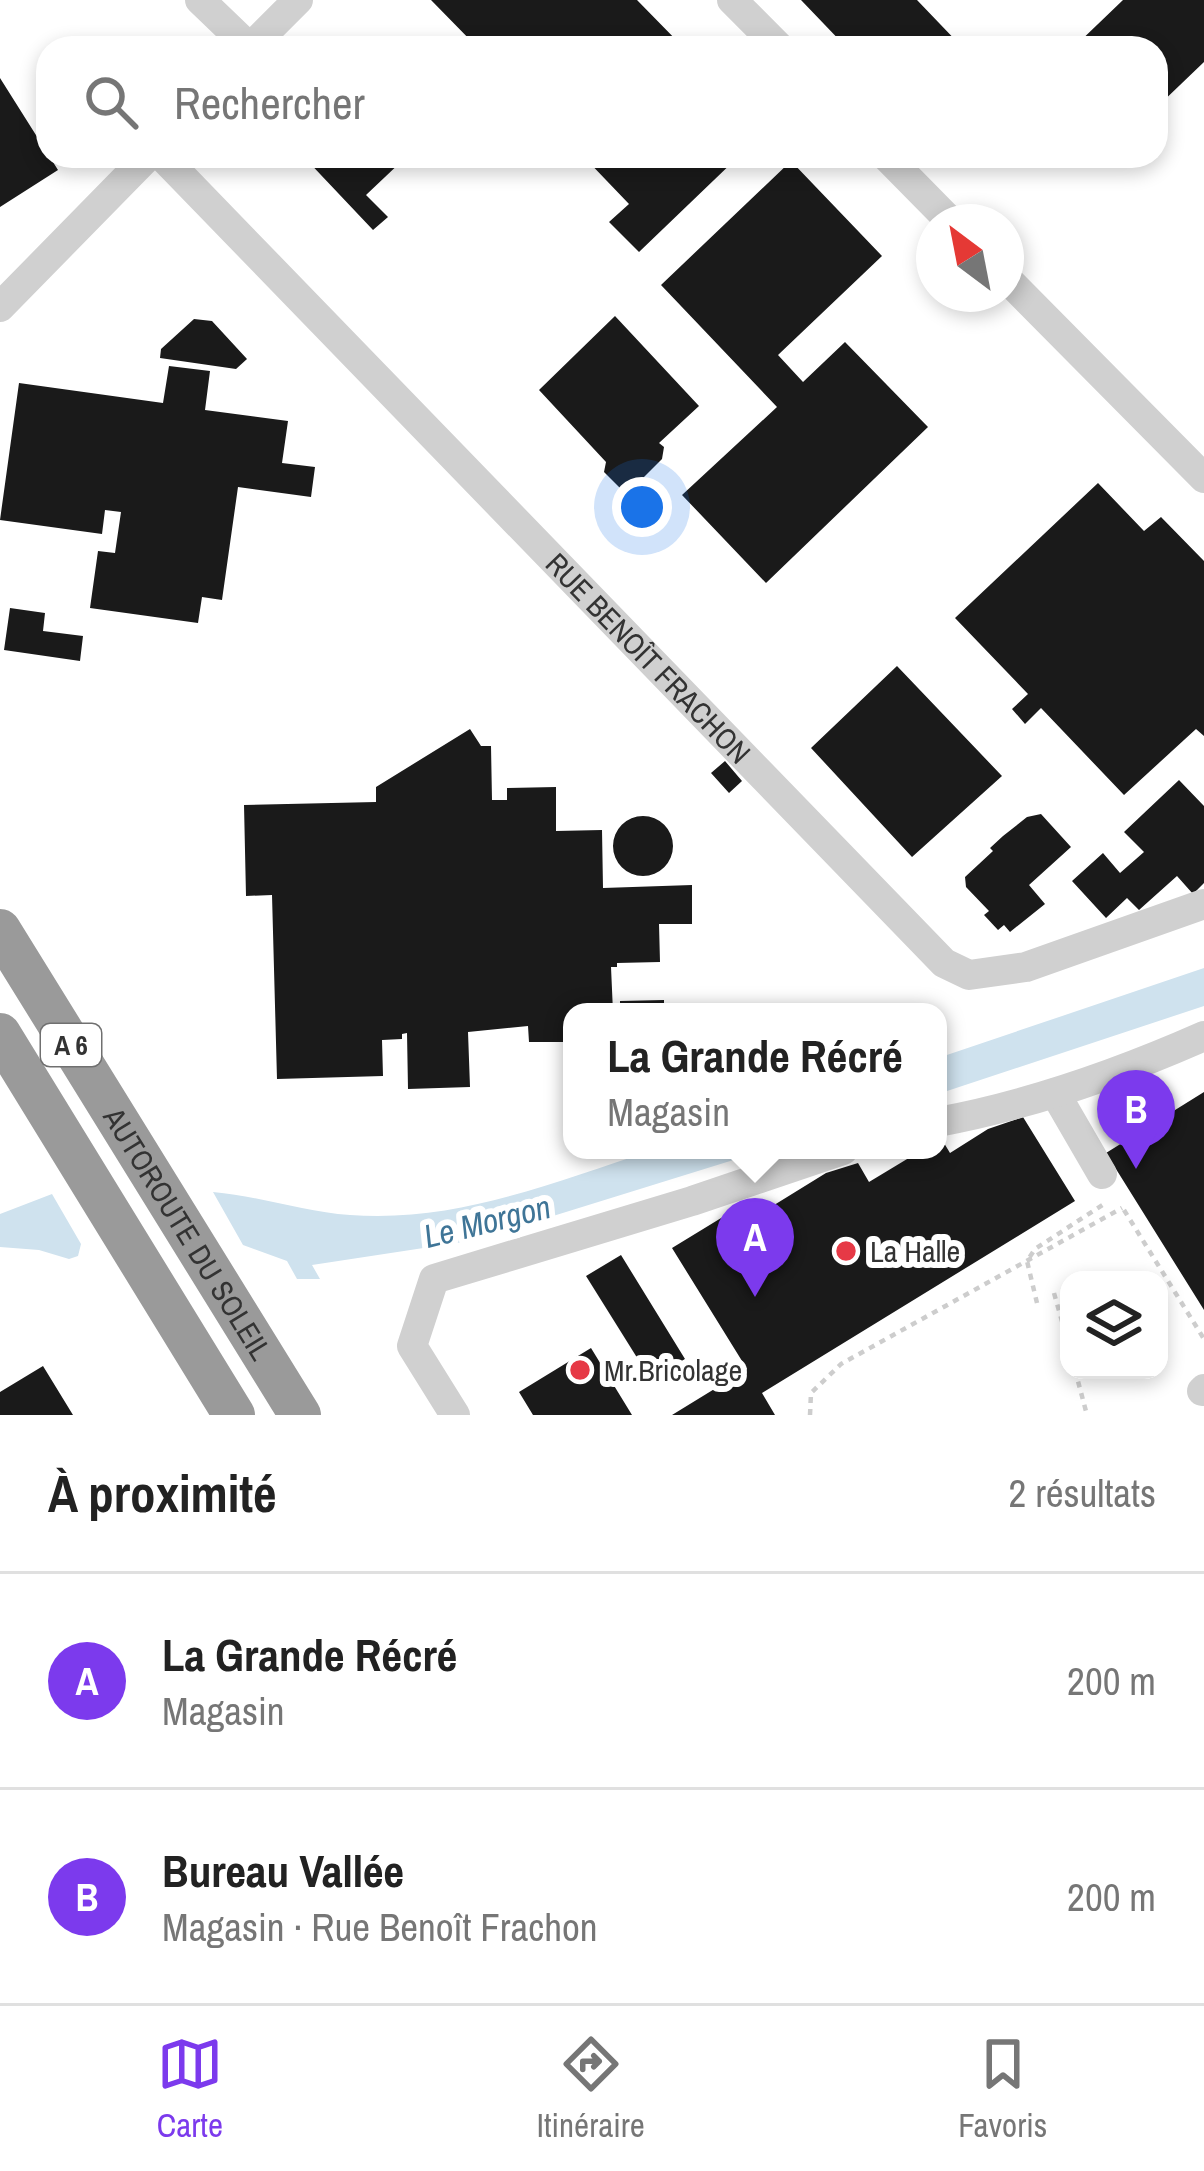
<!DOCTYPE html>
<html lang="fr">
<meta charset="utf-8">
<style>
body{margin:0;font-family:"Archivo Narrow",sans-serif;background:#f6f6f6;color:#222}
.controls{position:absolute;right:36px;bottom:36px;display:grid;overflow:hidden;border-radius:24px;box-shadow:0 6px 18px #0003}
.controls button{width:108px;height:108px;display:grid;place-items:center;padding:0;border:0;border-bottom:3px solid #e0e0e0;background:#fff;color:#222;font:60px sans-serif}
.compass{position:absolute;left:916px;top:204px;width:108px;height:108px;border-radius:50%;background:#fff;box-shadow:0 6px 18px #0003;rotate:328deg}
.you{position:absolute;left:642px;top:507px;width:42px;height:42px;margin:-30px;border:9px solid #fff;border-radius:50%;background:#1a73e8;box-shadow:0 0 0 18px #1a73e833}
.badge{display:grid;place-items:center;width:78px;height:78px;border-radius:50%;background:#7c3aed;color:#fff;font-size:39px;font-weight:700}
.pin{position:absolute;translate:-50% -99px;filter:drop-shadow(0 3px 6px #0008)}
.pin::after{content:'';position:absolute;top:63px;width:42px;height:36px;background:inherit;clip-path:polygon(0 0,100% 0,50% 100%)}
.popup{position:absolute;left:563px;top:1003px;width:384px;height:156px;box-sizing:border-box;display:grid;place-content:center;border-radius:24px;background:#fff;filter:drop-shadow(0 3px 9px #0005);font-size:39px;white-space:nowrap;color:#767676}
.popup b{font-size:45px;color:#222}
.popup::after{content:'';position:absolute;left:50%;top:100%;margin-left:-24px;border:24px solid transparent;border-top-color:#fff}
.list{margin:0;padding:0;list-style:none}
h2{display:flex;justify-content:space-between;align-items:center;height:156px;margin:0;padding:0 48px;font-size:51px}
h2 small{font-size:39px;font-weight:400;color:#767676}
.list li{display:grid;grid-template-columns:78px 1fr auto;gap:36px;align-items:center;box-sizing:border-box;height:216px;padding:0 48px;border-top:3px solid #e0e0e0}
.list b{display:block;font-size:45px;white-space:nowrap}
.list p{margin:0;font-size:39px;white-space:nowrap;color:#767676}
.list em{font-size:39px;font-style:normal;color:#767676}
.icon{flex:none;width:66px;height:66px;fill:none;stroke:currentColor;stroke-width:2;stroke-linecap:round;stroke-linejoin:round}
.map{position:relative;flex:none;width:1204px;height:1415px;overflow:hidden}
.search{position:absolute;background:#fff;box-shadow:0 6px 18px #0003;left:36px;right:36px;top:36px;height:132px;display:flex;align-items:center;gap:30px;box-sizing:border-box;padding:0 42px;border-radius:36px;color:#767676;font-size:45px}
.sheet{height:588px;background:#fff}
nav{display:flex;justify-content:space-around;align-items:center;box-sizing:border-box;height:168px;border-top:3px solid #e0e0e0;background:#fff;font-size:33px;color:#767676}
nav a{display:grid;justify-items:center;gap:6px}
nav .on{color:#7c3aed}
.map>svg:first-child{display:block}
</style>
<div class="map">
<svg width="1204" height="1415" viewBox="0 0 1204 1415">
<rect width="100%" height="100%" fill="#fff"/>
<path fill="#cfe2ee" d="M1204,968V1006L938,1094V1058Z
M654,1150H766L476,1240L312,1265L320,1279H297L287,1261L243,1245L213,1192C260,1196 304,1212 350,1215C458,1223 553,1182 654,1150Z
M52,1194L81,1244L78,1256L69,1259L39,1250L0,1247V1214Z"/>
<path fill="#1a1a1a" d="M431,0H637L684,48H478Z
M801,0H917L963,48H847Z
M1123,0H1204V62L1156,108V48H1073Z
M0,78L58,170L0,207Z
M303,156H401L404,159L366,195L388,217L373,230Z
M583,156H739L639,252L609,222L629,204Z
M791,161L882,256L778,355L803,382L845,342L928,427L766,583L682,495L777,407L661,285Z
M615,316L699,406L659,443L664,447L662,459L632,489L620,488L604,472L606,462L539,390Z
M194,319L212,321L247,359L236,369L160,358L161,349Z
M169,366L210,371L205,410L288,421L282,463L315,467L311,497L238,487L222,600L202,597L198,623L90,608L98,551L115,553L121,512L105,510L102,534L0,520L19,383L163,403Z
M1098,483L1144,531L1161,517L1204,561V736L1196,729L1124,795L1041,708L1025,724L1012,709L1028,694L955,618Z
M10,608L45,613L43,631L83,636L80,661L4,650Z
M897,666L1002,776L912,857L811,748Z
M470,729L481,746H491L492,800H507V788L556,787V831L602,830L603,888L692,885V924H659L660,962L617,963V967H611L613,1012H572V1042H529L528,1026L468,1032L470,1087L408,1089L407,1033L402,1034V1039L382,1040L383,1076L277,1079L272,895L246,896L244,805L376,802V787Z
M725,761L742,781L729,793L711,773Z
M1179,780L1204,806V883L1193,894L1177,876L1139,910L1127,898L1106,918L1072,881L1103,853L1120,873L1144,852L1124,832Z
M1041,814L1071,847L1029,885L1045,904L1010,932L1004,925L998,930L984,915L989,911L966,887L965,877L993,851L990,848L1003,836L1027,817Z
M613 846a30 30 0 1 1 60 0a30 30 0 1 1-60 0Z
M664,1000V1012H620V1001Z
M1204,1092V1310L1106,1153Z
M1023,1117L1075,1201L762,1393L775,1415H672L747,1369L672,1248L749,1201L758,1215L826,1173L858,1163L869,1182L922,1150H938L941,1138L950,1153L988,1129Z
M621,1255L685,1359L651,1380L586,1276Z
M591,1348L632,1415H533L519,1392Z
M43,1366L73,1415H0V1392Z"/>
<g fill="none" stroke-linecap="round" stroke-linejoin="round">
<path stroke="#cdcdcd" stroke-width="4.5" stroke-dasharray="6 6" stroke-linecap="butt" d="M1124,1210L1204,1339
M1054,1293L1069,1346
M1037,1303L1027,1261L1035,1249L1107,1202
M1075,1370L1087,1415
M810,1415L811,1393L841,1364L1122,1208"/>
<g stroke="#d0d0d0" stroke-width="30">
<path d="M200,0L250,48"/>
<path d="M732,0L780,48"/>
<path d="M250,48L298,0"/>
<path id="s1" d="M162,156L944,963L969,975L1026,967L1204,904"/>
<path d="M886,156L951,222"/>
<path d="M1006,278L1204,478"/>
<path d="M0,307L148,156"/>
<path d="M1055,1093L1102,1174"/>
<path d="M938,1122C1030,1105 1118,1074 1204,1036"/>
<path d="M1202,1391L1204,1389"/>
<path d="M455,1415L412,1346L434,1279L692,1201L843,1150"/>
</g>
<g stroke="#9a9a9a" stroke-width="42">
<path id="s2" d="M0,930L300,1415"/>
<path d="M0,1034L234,1415"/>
</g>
</g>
<g fill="#e63946" stroke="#fff" stroke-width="4.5">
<circle cx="846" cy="1251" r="12"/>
<circle cx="580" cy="1370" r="12"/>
</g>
<g text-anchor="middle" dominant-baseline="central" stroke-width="12" stroke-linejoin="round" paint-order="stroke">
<rect fill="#fff" stroke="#707070" stroke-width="3" x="41" y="1024" width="60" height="42" rx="9"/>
<g font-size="27" font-weight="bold" fill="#333">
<text x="71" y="1045">A 6</text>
</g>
<g font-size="30" fill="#333" stroke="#fff">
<text stroke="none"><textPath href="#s1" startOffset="699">RUE BENOÎT FRACHON</textPath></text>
<text stroke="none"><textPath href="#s2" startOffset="357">AUTOROUTE DU SOLEIL</textPath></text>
</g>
<g font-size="30" fill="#333" stroke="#fff" text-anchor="start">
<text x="870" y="1251">La Halle</text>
<text x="604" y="1370">Mr.Bricolage</text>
</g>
<g font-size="33" font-style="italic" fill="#3f7597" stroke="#fff">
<text transform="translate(487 1221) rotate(-14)">Le Morgon</text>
</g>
</g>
</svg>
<div class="controls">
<button><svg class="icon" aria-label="layers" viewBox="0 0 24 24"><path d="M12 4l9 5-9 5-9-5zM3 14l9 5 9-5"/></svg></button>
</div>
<svg class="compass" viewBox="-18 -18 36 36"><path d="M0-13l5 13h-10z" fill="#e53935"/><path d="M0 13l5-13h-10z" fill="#767676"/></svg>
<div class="you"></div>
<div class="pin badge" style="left:755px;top:1297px">A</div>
<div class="popup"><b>La Grande Récré</b>Magasin</div>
<div class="pin badge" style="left:1136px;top:1169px">B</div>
<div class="search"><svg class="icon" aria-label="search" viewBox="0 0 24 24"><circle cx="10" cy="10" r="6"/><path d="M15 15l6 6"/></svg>Rechercher</div>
</div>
<section class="sheet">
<h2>À proximité<small>2 résultats</small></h2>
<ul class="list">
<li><span class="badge">A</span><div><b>La Grande Récré</b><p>Magasin</p></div><em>200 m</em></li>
<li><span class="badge">B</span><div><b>Bureau Vallée</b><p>Magasin · Rue Benoît Frachon</p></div><em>200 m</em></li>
</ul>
</section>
<nav>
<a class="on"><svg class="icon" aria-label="map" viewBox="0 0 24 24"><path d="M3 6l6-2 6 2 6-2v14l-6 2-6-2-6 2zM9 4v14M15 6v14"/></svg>Carte</a>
<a><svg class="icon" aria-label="directions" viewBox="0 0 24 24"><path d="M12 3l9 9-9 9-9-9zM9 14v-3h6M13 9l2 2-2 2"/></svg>Itinéraire</a>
<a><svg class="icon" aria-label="saved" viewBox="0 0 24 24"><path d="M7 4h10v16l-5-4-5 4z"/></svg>Favoris</a>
</nav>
